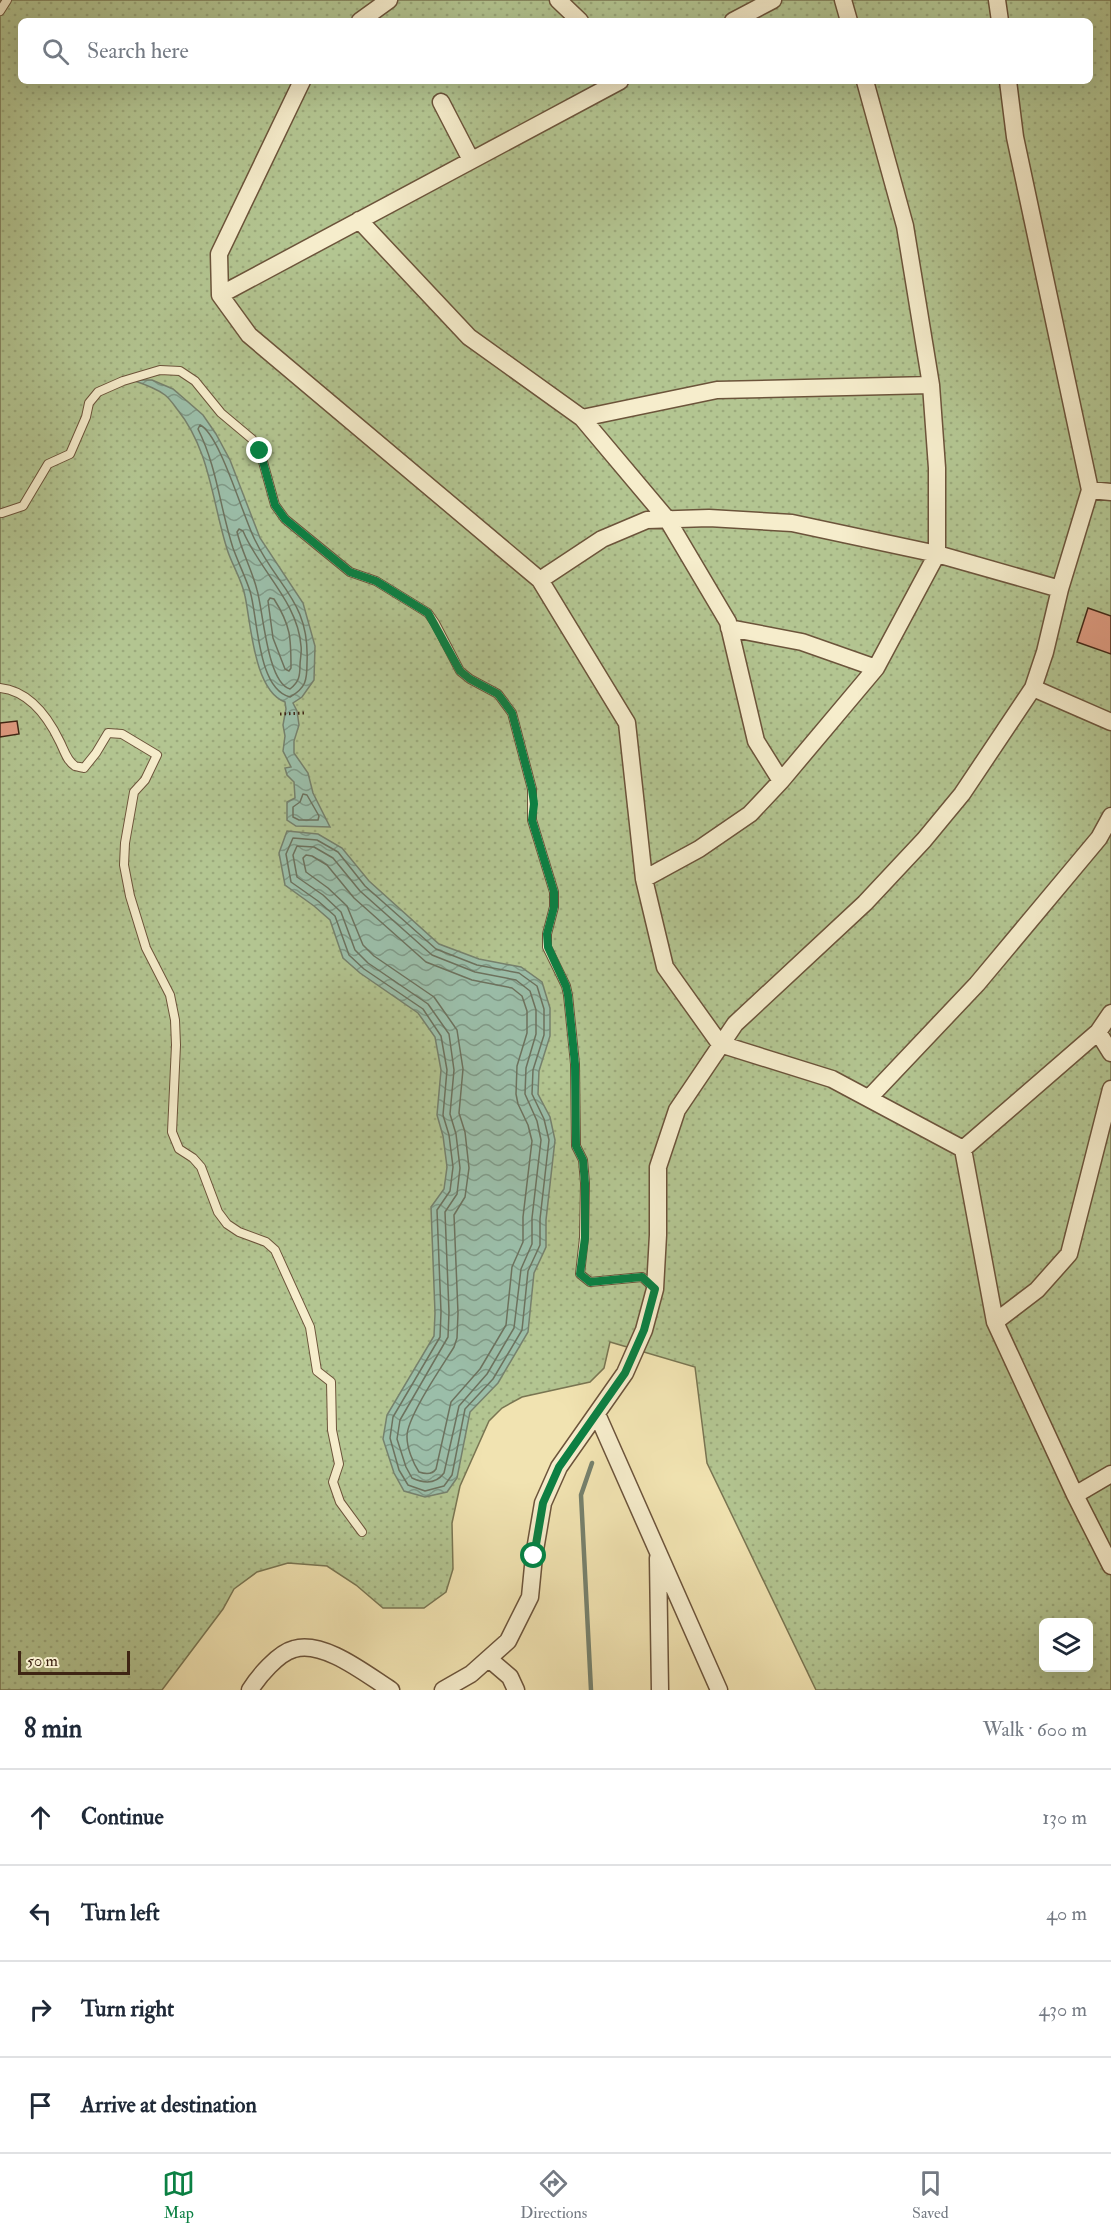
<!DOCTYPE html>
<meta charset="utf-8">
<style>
body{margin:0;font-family:"IM FELL Double Pica",serif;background:#f2f2f3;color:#1f2937}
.controls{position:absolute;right:18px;bottom:18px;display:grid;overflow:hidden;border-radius:9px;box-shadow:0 6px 24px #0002}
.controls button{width:54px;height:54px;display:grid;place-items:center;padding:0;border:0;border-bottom:2px solid #e0e1e3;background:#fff;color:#1f2937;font:30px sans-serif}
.scale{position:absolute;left:18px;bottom:15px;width:112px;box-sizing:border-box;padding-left:6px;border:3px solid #3f2514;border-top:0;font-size:16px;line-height:21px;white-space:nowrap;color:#3f2514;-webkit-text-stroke:4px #f6edcc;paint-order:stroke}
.stop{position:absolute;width:18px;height:18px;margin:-14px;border:4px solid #0b8043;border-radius:50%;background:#fff}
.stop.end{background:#0b8043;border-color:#fff;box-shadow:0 2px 6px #0008}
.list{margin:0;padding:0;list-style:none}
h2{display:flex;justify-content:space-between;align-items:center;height:78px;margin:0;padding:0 24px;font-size:26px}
h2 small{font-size:20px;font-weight:400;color:#747a83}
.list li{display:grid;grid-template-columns:39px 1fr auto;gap:18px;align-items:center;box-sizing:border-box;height:96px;padding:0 24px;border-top:2px solid #e0e1e3}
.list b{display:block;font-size:22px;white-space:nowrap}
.list em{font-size:20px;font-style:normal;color:#747a83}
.icon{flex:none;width:33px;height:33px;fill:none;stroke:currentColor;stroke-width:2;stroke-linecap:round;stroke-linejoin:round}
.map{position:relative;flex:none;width:1111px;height:1690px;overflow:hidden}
.search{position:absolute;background:#fff;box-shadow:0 6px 24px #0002;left:18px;right:18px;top:18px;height:66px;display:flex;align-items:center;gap:15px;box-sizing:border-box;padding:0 21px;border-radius:9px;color:#747a83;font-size:22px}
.sheet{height:462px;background:#fff}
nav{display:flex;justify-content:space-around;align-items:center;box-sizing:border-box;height:84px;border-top:2px solid #e0e1e3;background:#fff;font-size:16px;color:#747a83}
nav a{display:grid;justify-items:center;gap:3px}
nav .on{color:#0b8043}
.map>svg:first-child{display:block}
</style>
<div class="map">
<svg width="1111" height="1690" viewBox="0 0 1111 1690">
<defs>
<pattern id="grass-dots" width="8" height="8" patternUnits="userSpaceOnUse" patternTransform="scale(1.5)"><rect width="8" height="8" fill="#b3c591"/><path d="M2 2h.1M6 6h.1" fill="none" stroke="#9ba97c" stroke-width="1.8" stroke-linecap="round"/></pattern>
<pattern id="water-waves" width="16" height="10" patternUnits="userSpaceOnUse" patternTransform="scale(1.5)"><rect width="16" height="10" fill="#9bbea9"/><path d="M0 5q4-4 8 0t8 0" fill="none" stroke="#809a88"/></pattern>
</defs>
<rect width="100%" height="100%" fill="#f1e3b1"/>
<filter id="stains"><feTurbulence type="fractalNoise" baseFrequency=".00333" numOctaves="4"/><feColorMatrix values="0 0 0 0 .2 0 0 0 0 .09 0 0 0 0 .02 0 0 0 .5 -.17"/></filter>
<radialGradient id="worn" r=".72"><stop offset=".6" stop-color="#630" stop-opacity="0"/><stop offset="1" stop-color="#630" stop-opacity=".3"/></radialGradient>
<path fill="url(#grass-dots)" stroke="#797552" stroke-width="1.5" fill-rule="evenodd" d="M0,0H1111V1690H816L707,1463L695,1367L610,1342L604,1368L590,1382L522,1397L502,1408L489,1421L460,1486L452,1523L453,1569L446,1592L424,1608H383L356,1585L327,1566L288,1563L257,1572L234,1589L223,1609L162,1690H0ZM21,21H1090V81H21ZM1044,1622H1088V1668H1044Z"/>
<path fill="url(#water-waves)" stroke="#76816d" stroke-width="1.5" d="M132,380H152L173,389L203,415L216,434L230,460L260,538L303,603L315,646L314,680L302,697L293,703L297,711L299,725L294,741V753L308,773L313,793L330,827L296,826L287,820V802L295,798L294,782L287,775L285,768L291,767L283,751L285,736L283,725L286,709L285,702C254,691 251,624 245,596C242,580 232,565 227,549C212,501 210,450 177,409C174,405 170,399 165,395C156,388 144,384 132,380Z
M287,831L318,834L342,848L369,881L439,944L479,959L521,967L542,982L550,1008V1036L539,1071L538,1094L550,1117L555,1140L546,1220V1247L534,1273L528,1332L498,1383L470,1412L457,1478L447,1492L425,1497L404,1491L394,1473L383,1439L387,1415L434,1336L435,1313L431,1207L444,1189L447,1167L443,1136L437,1115L441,1070L435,1037L418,1013L360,973L343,958L330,920L314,906L285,885L279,853Z"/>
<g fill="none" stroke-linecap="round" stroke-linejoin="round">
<path stroke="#6d725e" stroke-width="1.5" d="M200,425C220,434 243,517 255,540C278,588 310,602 307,663C307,680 306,688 290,697C257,689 258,617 250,591C245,576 238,562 233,548C220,508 217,467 198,429Z
M239,529L243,531C259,570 298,602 301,646C302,652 300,659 300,665C300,676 299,682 290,689C267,683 263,609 257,590C252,570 242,552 237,532Z
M270,598L274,599C291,626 291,638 291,668L289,671L285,669L273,638L268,601Z
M303,794L307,795L319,816L318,820H299L293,817V807L300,802Z
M293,838L317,840L338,852L365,886L436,949L477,965L519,973L537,986L544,1009V1035L533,1070L532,1094L544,1119L549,1140L540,1219V1245L528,1271L522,1330L493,1379L465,1409L452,1475L444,1486L425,1491L408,1485L399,1470L390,1438L393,1417L440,1337L441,1312L437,1210L450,1191L453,1167L449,1135L443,1115L447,1070L441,1036L423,1009L364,969L349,955L335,916L318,901L291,882L286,854Z
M297,846L314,847L333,858L360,891L432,955L475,972L516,980L530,991L536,1010V1034L526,1068L525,1094L537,1121L541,1140L532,1218V1244L521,1269L514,1328L487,1374L459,1406L444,1473C436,1484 425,1484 412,1478L406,1467L397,1439L400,1420L448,1337L449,1312L445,1212L457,1194L460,1168L456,1134L450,1114L454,1070L449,1034L428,1004L368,963L355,950L341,912L323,895L297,877L293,855Z
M306,855L312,856L327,865L354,898L426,962L472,980L512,988L522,996L527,1011V1033L517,1066L516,1094L518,1104L528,1125L532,1141L523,1217V1242L512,1267L506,1325L480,1369L451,1402L436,1469C432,1475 425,1474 419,1472C413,1463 407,1448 407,1437C406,1418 443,1365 454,1347L457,1338L458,1313L454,1215L465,1197L469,1168L465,1132L459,1113L463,1069L457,1030L434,997L374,956L363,945L347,906L328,888L306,872L303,858Z"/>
<path stroke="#76816d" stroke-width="4.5" d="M591,1690L581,1495L592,1463"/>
</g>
<path fill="#df9b81" stroke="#3f2514" stroke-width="1.5" d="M1088,608L1111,616V654L1077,642Z
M17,721L19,734L0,737V723Z"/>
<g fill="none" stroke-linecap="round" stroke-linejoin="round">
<defs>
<path id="service" d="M0,11L7,0
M2,513L23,506L48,464L70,454L86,417L89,403L98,392L123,381L160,370L180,371L195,381L221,413L252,439L260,451L275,505L285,519L350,572L376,581L428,613L435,623L460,671L470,679L498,694L512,713L532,789V820L554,892V907L547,934V947L566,986L568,995L575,1064L576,1146L583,1160L585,1183L584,1238L580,1274L590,1282L642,1277L654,1288
M0,688C29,691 48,717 60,742C64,750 67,761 75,766C78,767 81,767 84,768L96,753L108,733L122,734L157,755L145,780L134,792L125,843L124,865L130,896L146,948L170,995L175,1020L176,1045L172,1132L179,1149L193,1158L201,1167L218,1212L227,1224L239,1232L266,1242L275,1250L310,1327L317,1371L331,1382L332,1430L339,1464L333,1482L340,1502L362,1532"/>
<path id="minor" d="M558,0L580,21
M843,0L849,21
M997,0L1000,21
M360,21L389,0
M733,21L773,0
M302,81L219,254L220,295L249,335L540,580L627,723L644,879L665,967L720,1044L832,1079L963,1149L995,1322L1075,1495L1111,1566
M441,102L471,160
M359,220L469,337L582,418L667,519L728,622L756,741L781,781
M220,295L620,81
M582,418L717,390L931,385
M1090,490L1111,492
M540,580L602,539L647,520L709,518L792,523L937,554L1060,589
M729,628L802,642L876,668
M1033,688L1111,722
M644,879L699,849L750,814L781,781L876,668L937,554V468L931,385L905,226L865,81
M1098,1032L1111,1053
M869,1098L977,984L1099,838L1111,816
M963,1149L1098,1032L1111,1013
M995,1322L1037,1290L1069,1254L1111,1089
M597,1414L719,1690
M1075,1495L1111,1474
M658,1558L660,1690
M489,1659L510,1677L516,1690
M250,1690C258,1677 278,1653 294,1649C324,1640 367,1675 391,1690
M443,1690L471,1674L508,1641L530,1597L534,1556L543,1503L559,1467L625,1373L644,1330L655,1289L658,1235V1167L677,1110L735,1024L865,903L924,840L962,794L1033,688L1045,652L1060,589L1090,490L1015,137L1008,81"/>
</defs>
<use href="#service" stroke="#6c543b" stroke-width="10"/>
<use href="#minor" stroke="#6c543b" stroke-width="19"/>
<path stroke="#3f2514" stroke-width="3" stroke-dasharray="1.5 3" stroke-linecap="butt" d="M280,714L305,713"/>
<use href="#service" stroke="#f6edcc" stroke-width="8"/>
<use href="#minor" stroke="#f6edcc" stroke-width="16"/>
</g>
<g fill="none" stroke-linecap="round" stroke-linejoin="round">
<path stroke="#0b8043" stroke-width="8" d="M260,451L275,505L285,519L350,572L376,581L428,613L460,671L470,679L498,694L512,713L532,789L534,804L532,820L554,892V907L547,934L548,947L566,986L568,995L575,1064L576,1146L583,1160L585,1183V1238L580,1274L590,1282L642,1277L655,1289L644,1330L625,1373L559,1467L543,1503L534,1556"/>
</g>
<rect width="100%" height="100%" filter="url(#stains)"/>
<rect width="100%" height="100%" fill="url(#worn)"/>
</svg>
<div class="controls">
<button><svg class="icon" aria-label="layers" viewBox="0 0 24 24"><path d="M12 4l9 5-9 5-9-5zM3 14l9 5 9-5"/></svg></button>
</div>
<div class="scale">50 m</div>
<div class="stop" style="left:534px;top:1556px"></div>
<div class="stop end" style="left:260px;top:451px"></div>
<div class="search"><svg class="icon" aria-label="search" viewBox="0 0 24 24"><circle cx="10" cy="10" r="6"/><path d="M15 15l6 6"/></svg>Search here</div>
</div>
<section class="sheet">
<h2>8 min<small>Walk · 600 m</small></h2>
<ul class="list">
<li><svg class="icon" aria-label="ahead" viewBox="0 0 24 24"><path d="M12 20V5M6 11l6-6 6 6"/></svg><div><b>Continue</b></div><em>130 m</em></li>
<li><svg class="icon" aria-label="left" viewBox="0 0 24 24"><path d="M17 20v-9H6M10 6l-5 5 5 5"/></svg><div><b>Turn left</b></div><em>40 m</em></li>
<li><svg class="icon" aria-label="right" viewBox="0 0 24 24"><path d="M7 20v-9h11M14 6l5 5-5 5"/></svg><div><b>Turn right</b></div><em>430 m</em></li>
<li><svg class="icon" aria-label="arrive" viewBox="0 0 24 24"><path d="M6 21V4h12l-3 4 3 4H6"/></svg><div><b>Arrive at destination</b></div></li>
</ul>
</section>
<nav>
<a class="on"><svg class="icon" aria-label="map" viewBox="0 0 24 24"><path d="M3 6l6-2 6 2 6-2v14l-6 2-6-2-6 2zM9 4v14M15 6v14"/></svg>Map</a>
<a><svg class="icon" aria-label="directions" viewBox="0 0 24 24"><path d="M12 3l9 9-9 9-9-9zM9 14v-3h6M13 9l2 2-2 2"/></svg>Directions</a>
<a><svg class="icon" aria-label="saved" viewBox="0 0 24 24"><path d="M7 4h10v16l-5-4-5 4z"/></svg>Saved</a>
</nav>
